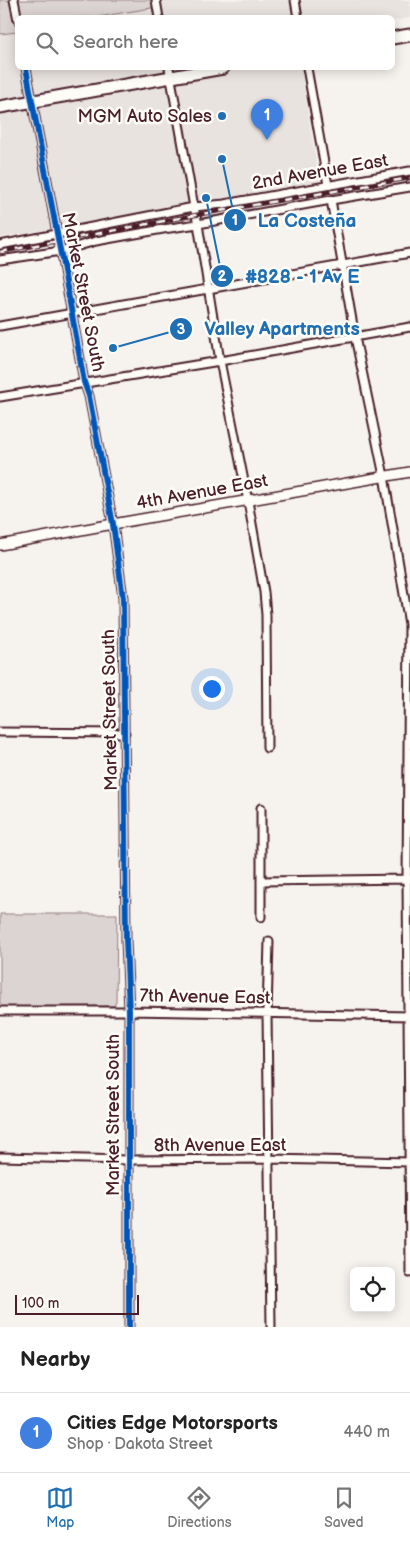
<!DOCTYPE html>
<meta charset="utf-8">
<style>
body{margin:0;font-family:"Balsamiq Sans",sans-serif;background:#f2f2f2;color:#222}
.controls{position:absolute;right:15px;bottom:15px;display:grid;overflow:hidden;border-radius:8px;box-shadow:0 2px 12px #0003}
.controls button{width:45px;height:45px;display:grid;place-items:center;padding:0;border:0;border-bottom:1px solid #e0e0e0;background:#fff;color:#222;font:25px sans-serif}
.scale{position:absolute;left:15px;bottom:12px;width:124px;box-sizing:border-box;padding-left:5px;border:2px solid #4a1f2b;border-top:0;font-size:14px;line-height:18px;white-space:nowrap;color:#4a1f2b;-webkit-text-stroke:4px #fdfcf7;paint-order:stroke}
.you{position:absolute;left:211px;top:688px;width:18px;height:18px;margin:-12px;border:4px solid #fff;border-radius:50%;background:#1a73e8;box-shadow:0 0 0 8px #1a73e833}
.badge{display:grid;place-items:center;width:32px;height:32px;border-radius:50%;background:#1f6fb2;color:#fff;font-size:16px;font-weight:700}
.pin{position:absolute;translate:-50% -41px;filter:drop-shadow(0 1px 2px #0008)}
.pin::after{content:'';position:absolute;top:26px;width:18px;height:15px;background:inherit;clip-path:polygon(0 0,100% 0,50% 100%)}
.list{margin:0;padding:0;list-style:none}
h2{display:flex;justify-content:space-between;align-items:center;height:65px;margin:0;padding:0 20px;font-size:21px}
h2 small{font-size:16px;font-weight:400;color:#767676}
.list li{display:grid;grid-template-columns:32px 1fr auto;gap:15px;align-items:center;box-sizing:border-box;height:80px;padding:0 20px;border-top:1px solid #e0e0e0}
.list b{display:block;font-size:19px;white-space:nowrap}
.list p{margin:0;font-size:16px;white-space:nowrap;color:#767676}
.list em{font-size:16px;font-style:normal;color:#767676}
.icon{flex:none;width:28px;height:28px;fill:none;stroke:currentColor;stroke-width:2;stroke-linecap:round;stroke-linejoin:round}
.map{position:relative;flex:none;width:410px;height:1327px;overflow:hidden}
.search{position:absolute;background:#fff;box-shadow:0 2px 12px #0003;left:15px;right:15px;top:15px;height:55px;display:flex;align-items:center;gap:12px;box-sizing:border-box;padding:0 18px;border-radius:8px;color:#767676;font-size:19px}
.sheet{height:145px;background:#fff}
nav{display:flex;justify-content:space-around;align-items:center;box-sizing:border-box;height:70px;border-top:1px solid #e0e0e0;background:#fff;font-size:14px;color:#767676}
nav a{display:grid;justify-items:center;gap:2px}
nav .on{color:#1f6fb2}
.map>svg:first-child{display:block}
</style>
<div class="map">
<svg width="410" height="1327" viewBox="0 0 410 1327">
<rect width="100%" height="100%" fill="#f6f3ef"/>
<filter id="ink" filterUnits="userSpaceOnUse"><feTurbulence type="fractalNoise" baseFrequency=".02" numOctaves="2"/><feDisplacementMap in="SourceGraphic" scale="10" xChannelSelector="R" yChannelSelector="G"/><feConvolveMatrix kernelMatrix="1 2 1 2 8 2 1 2 1" color-interpolation-filters="sRGB"/></filter>
<g filter="url(#ink)">
<path fill="#e9e3e0" d="M155,0H410V18L393,21L392,18H96Z
M17,32L18,68H301L319,181L0,238V34Z"/>
<path fill="#dcd4d2" stroke="#937a7e" d="M0,0H156L157,7L98,17L18,18L17,32L0,34Z
M0,914H117L116,1003L113,1006H110L0,1007Z"/>
<g fill="none" stroke-linecap="round" stroke-linejoin="round">
<defs>
<path id="minor" d="M14,0L18,20
M156,0L159,18
M295,0L298,18
M26,68C45,172 66,277 84,382L89,396L113,524L123,598L126,940L129,1011V1327
M169,68L194,207L198,224L220,361L248,501L264,592L266,615L267,748
M307,68L328,185
M331,200L355,337L384,476L409,624L407,879L410,1273
M0,245L194,207L224,204L410,171
M0,260L61,251L96,241L163,229L198,224L331,200L410,187
M0,326L410,253
M0,397L220,361L410,327
M0,732L125,733
M261,808V917
M261,881L410,879
M269,941L267,1013L271,1327
M0,1011H129L410,1016
M0,1157L128,1160L269,1159L410,1162"/>
<path id="tertiary" d="M0,545L113,524L410,472"/>
<path id="primary" d="M392,38L410,35
M0,107L223,68"/>
</defs>
<use href="#minor" stroke="#4a1f2b" stroke-width="11"/>
<use href="#tertiary" stroke="#4a1f2b" stroke-width="12"/>
<use href="#primary" stroke="#4a1f2b" stroke-width="15"/>
<use href="#minor" stroke="#fdfcf7" stroke-width="7"/>
<use href="#tertiary" stroke="#fdfcf7" stroke-width="9"/>
<use href="#primary" stroke="#fdfcf7" stroke-width="11"/>
<defs>
<path id="rail" d="M0,252L196,215L410,178"/>
</defs>
<use href="#rail" stroke="#4a1f2b" stroke-width="4.5"/>
<use href="#rail" stroke="#fdfcf7" stroke-width="2.5" stroke-dasharray="8" stroke-linecap="butt"/>
<defs>
<path id="cycleway" d="M26,68C45,172 66,277 84,382L89,396L113,524L123,598L126,940L129,1011V1327"/>
</defs>
<use href="#cycleway" stroke="#fdfcf7" stroke-width="9"/>
<use href="#cycleway" stroke="#0057b8" stroke-width="6"/>
</g>
</g>
<circle fill="#1f6fb2" stroke="#fdfcf7" stroke-width="2" cx="222" cy="116" r="5"/>
<g text-anchor="middle" dominant-baseline="central" stroke-width="5" stroke-linejoin="round" paint-order="stroke">
<g font-size="18" fill="#4a1f2b" stroke="#fdfcf7" text-anchor="end">
<text x="212" y="116">MGM Auto Sales</text>
</g>
<g font-size="18" fill="#4a1f2b" stroke="#fdfcf7">
<text transform="translate(320 172) rotate(-10)">2nd Avenue East</text>
<text transform="translate(83 292) rotate(79)">Market Street South</text>
<text transform="translate(202 492) rotate(-10)">4th Avenue East</text>
<text transform="translate(110 710) rotate(-91)">Market Street South</text>
<text transform="translate(205 997) rotate(1)">7th Avenue East</text>
<text transform="translate(113 1115) rotate(-90)">Market Street South</text>
<text x="220" y="1145">8th Avenue East</text>
</g>
</g>
<path fill="none" stroke="#1f6fb2" stroke-width="2" d="M222 159L235 220M206 198L222 276M113 348L181 329"/>
<g fill="#1f6fb2" stroke="#fdfcf7" stroke-width="2">
<circle cx="222" cy="159" r="5"/>
<circle cx="206" cy="198" r="5"/>
<circle cx="113" cy="348" r="5"/>
<circle cx="235" cy="220" r="12"/>
<circle cx="222" cy="276" r="12"/>
<circle cx="181" cy="329" r="12"/>
</g>
<g font-size="15" text-anchor="middle" font-weight="bold" fill="#fff">
<text x="235" y="225">1</text>
<text x="222" y="281">2</text>
<text x="181" y="334">3</text>
</g>
<g font-size="19" text-anchor="middle" font-weight="bold" fill="#1f6fb2" stroke="#fdfcf7" stroke-width="5" stroke-linejoin="round" paint-order="stroke">
<text x="307" y="227">La Costeña</text>
<text x="302" y="283">#828 - 1 Av E</text>
<text x="282" y="335">Valley Apartments</text>
</g>
</svg>
<div class="controls">
<button><svg class="icon" aria-label="locate" viewBox="0 0 24 24"><circle cx="12" cy="12" r="6"/><path d="M12 2v4M12 18v4M2 12h4M18 12h4"/></svg></button>
</div>
<div class="scale">100 m</div>
<div class="you"></div>
<div class="pin badge" style="left:267px;top:140px;background:#3f7fe0">1</div>
<div class="search"><svg class="icon" aria-label="search" viewBox="0 0 24 24"><circle cx="10" cy="10" r="6"/><path d="M15 15l6 6"/></svg>Search here</div>
</div>
<section class="sheet">
<h2>Nearby<small></small></h2>
<ul class="list">
<li><span class="badge" style="background:#3f7fe0">1</span><div><b>Cities Edge Motorsports</b><p>Shop · Dakota Street</p></div><em>440 m</em></li>
</ul>
</section>
<nav>
<a class="on"><svg class="icon" aria-label="map" viewBox="0 0 24 24"><path d="M3 6l6-2 6 2 6-2v14l-6 2-6-2-6 2zM9 4v14M15 6v14"/></svg>Map</a>
<a><svg class="icon" aria-label="directions" viewBox="0 0 24 24"><path d="M12 3l9 9-9 9-9-9zM9 14v-3h6M13 9l2 2-2 2"/></svg>Directions</a>
<a><svg class="icon" aria-label="saved" viewBox="0 0 24 24"><path d="M7 4h10v16l-5-4-5 4z"/></svg>Saved</a>
</nav>
